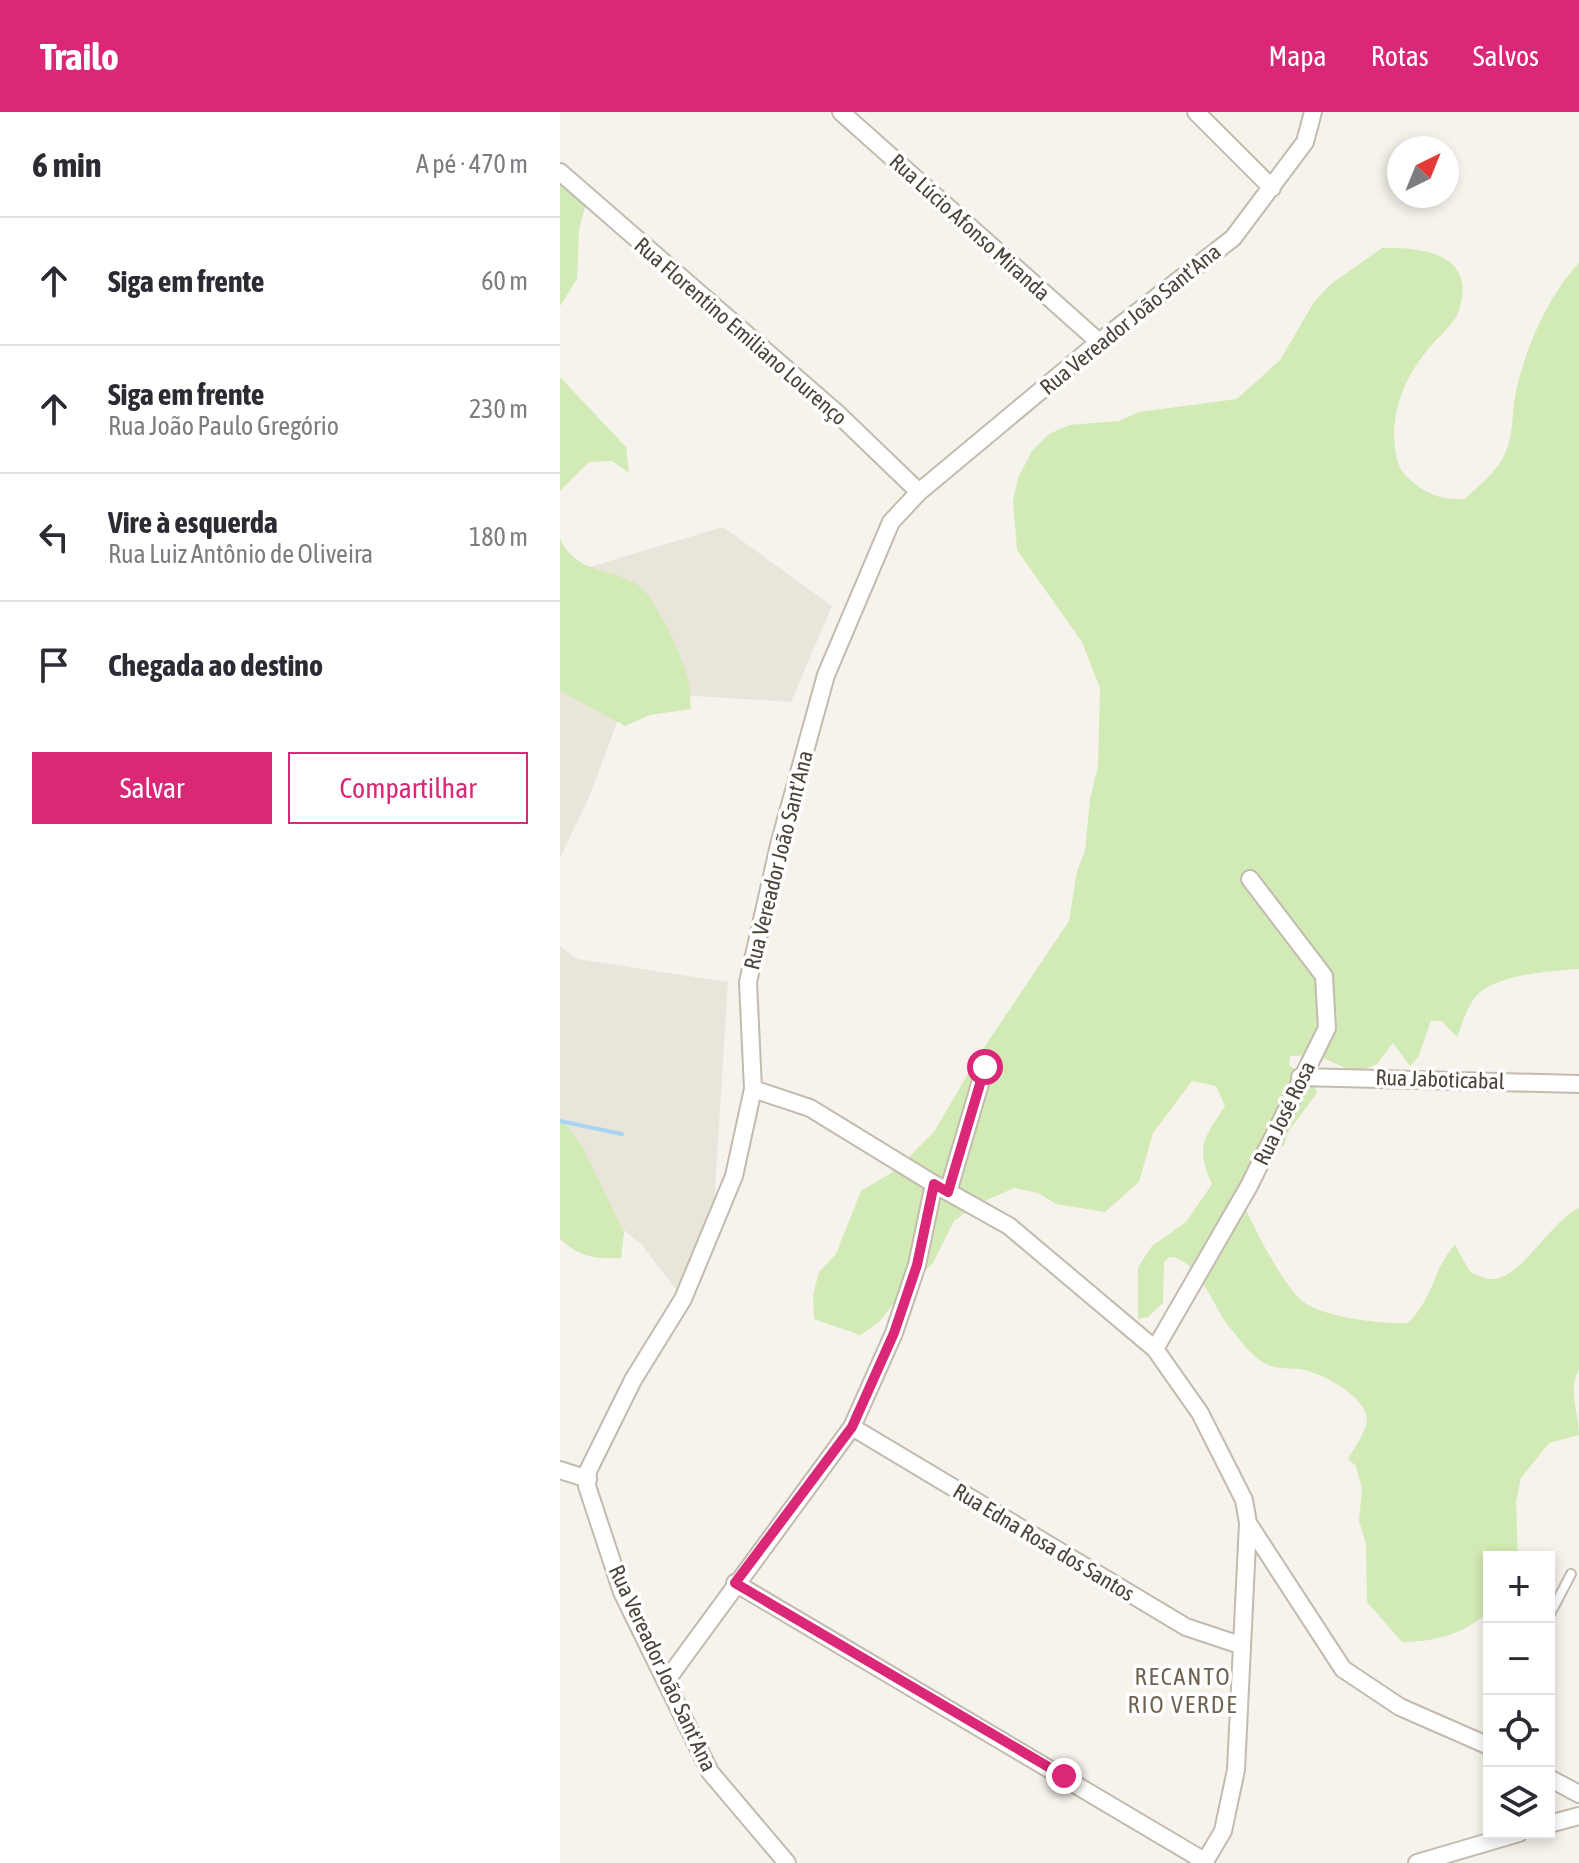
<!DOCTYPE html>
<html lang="pt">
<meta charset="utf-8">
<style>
body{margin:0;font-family:"Asap Condensed",sans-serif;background:#f2f2f3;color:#2b2b33}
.controls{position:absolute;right:24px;bottom:24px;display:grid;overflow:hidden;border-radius:0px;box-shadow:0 4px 12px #0003}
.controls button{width:72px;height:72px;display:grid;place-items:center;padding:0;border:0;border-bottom:2px solid #e1e1e2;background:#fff;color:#2b2b33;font:40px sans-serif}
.compass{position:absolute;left:827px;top:24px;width:72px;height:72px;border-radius:50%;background:#fff;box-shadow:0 4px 12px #0003;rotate:43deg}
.stop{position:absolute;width:24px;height:24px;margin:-18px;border:6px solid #db2777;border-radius:50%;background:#fff}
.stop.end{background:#db2777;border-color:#fff;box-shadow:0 2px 8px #0008}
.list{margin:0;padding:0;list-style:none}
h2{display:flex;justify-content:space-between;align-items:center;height:104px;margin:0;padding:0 32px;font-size:34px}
h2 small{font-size:26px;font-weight:400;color:#7c7c81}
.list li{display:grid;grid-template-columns:52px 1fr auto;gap:24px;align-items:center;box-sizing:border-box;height:128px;padding:0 32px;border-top:2px solid #e1e1e2}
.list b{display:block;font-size:30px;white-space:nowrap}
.list p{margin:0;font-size:26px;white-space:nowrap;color:#7c7c81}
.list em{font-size:26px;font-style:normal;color:#7c7c81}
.actions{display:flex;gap:16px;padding:24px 32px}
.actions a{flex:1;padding:18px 0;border:2px solid #db2777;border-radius:0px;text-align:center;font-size:28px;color:#db2777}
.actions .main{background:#db2777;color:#fff}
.icon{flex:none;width:44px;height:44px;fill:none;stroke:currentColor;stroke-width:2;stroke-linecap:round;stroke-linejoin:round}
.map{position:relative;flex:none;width:1019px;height:1751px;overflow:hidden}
header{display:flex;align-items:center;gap:48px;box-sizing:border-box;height:112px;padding:0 40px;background:#db2777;color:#fff}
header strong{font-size:38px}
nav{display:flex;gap:44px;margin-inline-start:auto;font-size:28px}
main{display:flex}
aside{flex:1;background:#fff}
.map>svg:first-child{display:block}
</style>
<header>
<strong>Trailo</strong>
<nav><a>Mapa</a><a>Rotas</a><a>Salvos</a></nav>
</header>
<main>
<aside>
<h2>6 min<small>A pé · 470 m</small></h2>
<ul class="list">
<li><svg class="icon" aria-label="ahead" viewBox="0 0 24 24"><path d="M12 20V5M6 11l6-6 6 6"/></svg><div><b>Siga em frente</b></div><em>60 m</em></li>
<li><svg class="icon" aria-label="ahead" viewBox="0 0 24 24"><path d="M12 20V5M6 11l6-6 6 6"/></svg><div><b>Siga em frente</b><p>Rua João Paulo Gregório</p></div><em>230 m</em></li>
<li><svg class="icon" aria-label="left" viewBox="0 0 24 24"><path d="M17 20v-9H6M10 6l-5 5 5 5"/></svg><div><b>Vire à esquerda</b><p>Rua Luiz Antônio de Oliveira</p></div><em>180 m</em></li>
<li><svg class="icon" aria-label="arrive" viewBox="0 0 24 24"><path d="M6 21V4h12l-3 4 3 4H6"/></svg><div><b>Chegada ao destino</b></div></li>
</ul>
<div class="actions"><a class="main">Salvar</a><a>Compartilhar</a></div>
</aside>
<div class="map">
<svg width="1019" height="1751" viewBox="0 0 1019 1751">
<rect width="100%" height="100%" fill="#f6f3ec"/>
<path fill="#eae5da" d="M163,415L272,494L231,590L135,584L59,605L30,683L0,746V464Z
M0,834L17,847L168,870L154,1095L117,1179L82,1133L0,1065Z"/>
<path fill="#d2eab5" d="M0,59L28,83L19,118L17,167L0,194Z
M822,136C862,135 917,141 899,198C894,213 879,224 869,236C848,261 834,292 834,324C835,337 836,355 846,364C865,382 879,388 905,387C917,375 935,361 943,346C955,323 951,302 956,279C966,235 988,184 1019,151V857C991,859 927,862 912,890C905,900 902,914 897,925L882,909H871L858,945L850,954L833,931L817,952L804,958L785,956L757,943L730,944L729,953L753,971L757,981L728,1020L724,1033C699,1044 688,1056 678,1080C689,1106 723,1176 745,1191C767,1206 823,1212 848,1211C875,1184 874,1154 895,1133L910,1160C918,1163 926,1168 934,1167C963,1164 989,1111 1019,1096V1257C1007,1280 1019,1299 1019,1323L989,1331L961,1366L956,1389L958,1445H929V1499C905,1522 874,1530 842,1530L807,1490L806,1432L799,1409L802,1377L796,1354L788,1347C794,1336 806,1320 807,1308C807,1286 767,1264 748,1259C737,1255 723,1258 711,1254C693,1247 683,1232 671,1217C654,1198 638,1145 609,1145L604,1150L603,1191L588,1205L578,1207V1155L592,1134L626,1110L652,1072C635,1035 644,1026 665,994L656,974L632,969L593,1021L579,1070L545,1100L496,1092L478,1081L454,1076L414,1094L394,1109L373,1151L346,1176L318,1211L300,1223L254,1207L253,1183L259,1160L276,1142L301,1079L336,1058L374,1020L419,943L509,809L517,759L525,739L530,687L538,654L540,576L522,530L457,438L453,389L458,366L472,339L489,322L509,313L559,309L579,300L677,287L720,248L754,190L771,172Z
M0,265L66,335L69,361L52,349L29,350L0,379Z
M0,427C16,462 52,456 78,473C95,484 123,546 128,566C130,575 130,587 131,597L90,603L65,614L0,579Z
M0,1005L22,1034L64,1120L61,1146C36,1147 19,1145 0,1127Z"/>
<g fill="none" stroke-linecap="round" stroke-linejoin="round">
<path stroke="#a9d4f2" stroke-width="4" d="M0,1009L62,1022"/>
<defs>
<path id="service" d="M989,1504L1011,1462"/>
<path id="minor" d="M281,0L539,230
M636,0L712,76
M0,60L278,302L359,380
M740,965L1019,972
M193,977L250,996L374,1072L449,1114L595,1237L640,1301L684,1388L688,1411L783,1557L840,1595L929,1634
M388,1080L425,955
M595,1237L689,1074L767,916L764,864L690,767
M292,1315L626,1515L680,1533
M0,1358L28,1367
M175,1471L646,1750
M106,1569L292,1315L334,1221L357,1153L374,1072
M989,1666L1019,1682
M989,1712L1019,1704
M227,1751L150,1660L62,1480L27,1374L28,1359L73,1268L123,1187L174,1064L193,977L188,870L219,733L266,563L331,410L359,380L539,230L673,126L745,30L753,0
M644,1751L663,1719L676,1658L688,1411
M857,1751L959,1721"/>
</defs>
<use href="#service" stroke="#c2bbae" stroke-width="12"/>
<use href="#minor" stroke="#c2bbae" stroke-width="20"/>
<use href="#service" stroke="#fff" stroke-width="8"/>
<use href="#minor" stroke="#fff" stroke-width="16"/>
</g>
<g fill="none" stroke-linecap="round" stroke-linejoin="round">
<path stroke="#db2777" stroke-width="10" d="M425,955L388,1080L374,1072L357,1153L334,1221L292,1315L175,1471L504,1664"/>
</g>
<g text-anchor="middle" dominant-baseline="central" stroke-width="7" stroke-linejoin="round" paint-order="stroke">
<g font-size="22" fill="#4b4439" stroke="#fff">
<text transform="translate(410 115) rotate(42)">Rua Lúcio Afonso Miranda</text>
<text transform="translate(570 207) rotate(-39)">Rua Vereador João Sant'Ana</text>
<text transform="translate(181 219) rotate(41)">Rua Florentino Emiliano Lourenço</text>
<text transform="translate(218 748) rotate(-76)">Rua Vereador João Sant'Ana</text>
<text transform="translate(880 967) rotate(2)">Rua Jaboticabal</text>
<text transform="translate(724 1001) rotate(-64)">Rua José Rosa</text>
<text transform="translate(484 1430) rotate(31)">Rua Edna Rosa dos Santos</text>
<text transform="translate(103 1556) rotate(65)">Rua Vereador João Sant'Ana</text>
</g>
<g font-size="24" letter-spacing="2" fill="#6e6250" stroke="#fff">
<text x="623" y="1564">RECANTO<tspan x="623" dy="28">RIO VERDE</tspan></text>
</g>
</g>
</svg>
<div class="controls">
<button>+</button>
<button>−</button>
<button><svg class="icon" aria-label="locate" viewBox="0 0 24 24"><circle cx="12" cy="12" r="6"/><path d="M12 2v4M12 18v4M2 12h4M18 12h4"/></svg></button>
<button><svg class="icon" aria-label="layers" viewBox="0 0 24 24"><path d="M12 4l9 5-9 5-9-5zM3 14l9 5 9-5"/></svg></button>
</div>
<svg class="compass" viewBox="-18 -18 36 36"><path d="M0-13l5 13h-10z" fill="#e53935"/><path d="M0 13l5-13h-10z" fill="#7c7c81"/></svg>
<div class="stop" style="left:425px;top:955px"></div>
<div class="stop end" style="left:504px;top:1664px"></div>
</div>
</main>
